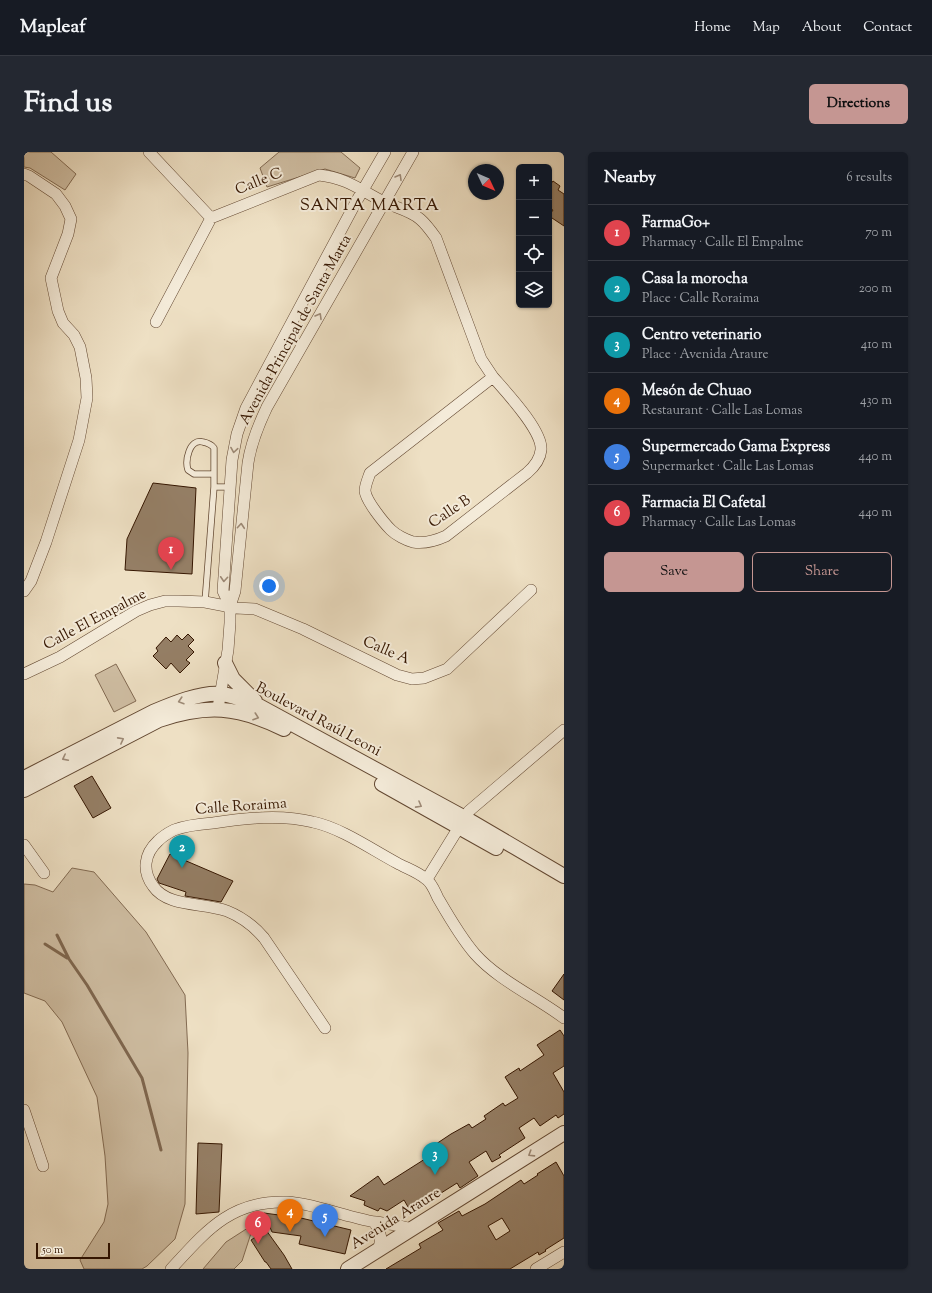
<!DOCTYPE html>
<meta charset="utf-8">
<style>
body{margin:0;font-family:"Sorts Mill Goudy",serif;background:#242831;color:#f1f3f6}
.controls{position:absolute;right:12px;top:12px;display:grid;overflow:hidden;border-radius:6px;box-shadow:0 1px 3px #0004}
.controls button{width:36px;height:36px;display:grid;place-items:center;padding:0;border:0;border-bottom:1px solid #363941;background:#171b24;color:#f1f3f6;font:20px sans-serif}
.compass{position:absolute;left:444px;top:12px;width:36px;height:36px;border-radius:50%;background:#171b24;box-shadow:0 1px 3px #0004;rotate:134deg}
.scale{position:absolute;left:12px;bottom:10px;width:74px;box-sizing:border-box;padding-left:4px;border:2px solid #351601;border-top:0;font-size:11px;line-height:14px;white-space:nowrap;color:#351601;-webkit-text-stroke:3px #f4ebd9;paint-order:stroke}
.you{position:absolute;left:245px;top:434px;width:14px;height:14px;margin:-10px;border:3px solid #fff;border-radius:50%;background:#1a73e8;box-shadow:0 0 0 6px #1a73e833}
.badge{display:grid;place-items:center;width:26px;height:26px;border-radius:50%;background:#c59692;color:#fff;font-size:13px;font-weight:700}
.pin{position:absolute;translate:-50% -33px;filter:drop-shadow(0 1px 2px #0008)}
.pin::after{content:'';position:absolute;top:21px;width:14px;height:12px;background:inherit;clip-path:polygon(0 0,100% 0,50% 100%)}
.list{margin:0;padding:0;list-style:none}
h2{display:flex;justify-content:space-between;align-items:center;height:52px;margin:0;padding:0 16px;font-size:17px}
h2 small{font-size:13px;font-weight:400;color:#9ea1a6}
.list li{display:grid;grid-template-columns:26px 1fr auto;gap:12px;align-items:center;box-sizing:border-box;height:56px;padding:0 16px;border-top:1px solid #363941}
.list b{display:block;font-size:15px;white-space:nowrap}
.list p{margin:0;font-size:13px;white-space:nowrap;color:#9ea1a6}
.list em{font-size:13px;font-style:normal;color:#9ea1a6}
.actions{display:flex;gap:8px;padding:12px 16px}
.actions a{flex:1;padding:9px 0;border:1px solid #c59692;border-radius:6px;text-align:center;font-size:14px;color:#c59692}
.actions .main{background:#c59692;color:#111}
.icon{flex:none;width:22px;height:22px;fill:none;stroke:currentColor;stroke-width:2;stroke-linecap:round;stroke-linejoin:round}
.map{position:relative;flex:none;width:540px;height:1117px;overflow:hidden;border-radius:6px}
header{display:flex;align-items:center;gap:24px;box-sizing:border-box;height:56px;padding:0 20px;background:#171b24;border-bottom:1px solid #363941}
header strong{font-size:19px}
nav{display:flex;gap:22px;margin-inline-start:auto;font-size:14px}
.intro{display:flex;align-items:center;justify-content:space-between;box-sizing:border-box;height:96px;padding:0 24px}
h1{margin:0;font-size:28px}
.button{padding:10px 18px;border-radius:6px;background:#c59692;color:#111;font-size:14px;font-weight:700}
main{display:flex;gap:24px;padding:0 24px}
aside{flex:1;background:#171b24;border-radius:6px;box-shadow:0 1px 3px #0004}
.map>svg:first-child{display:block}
</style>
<header>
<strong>Mapleaf</strong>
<nav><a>Home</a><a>Map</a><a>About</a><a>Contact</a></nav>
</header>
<div class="intro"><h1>Find us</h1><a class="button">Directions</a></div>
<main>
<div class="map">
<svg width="540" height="1117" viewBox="0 0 540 1117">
<rect width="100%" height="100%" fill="#eee0c4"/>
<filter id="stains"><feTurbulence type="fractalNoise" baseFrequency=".005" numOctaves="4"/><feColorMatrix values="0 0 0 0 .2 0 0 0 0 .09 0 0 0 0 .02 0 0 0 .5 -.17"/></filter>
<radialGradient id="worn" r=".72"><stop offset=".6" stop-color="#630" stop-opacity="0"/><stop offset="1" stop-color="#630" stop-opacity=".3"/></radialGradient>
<path fill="#cfbea3" stroke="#826a52" d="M0,0H27L52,22L41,38L6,16L0,15Z
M255,0H317L336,16L331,26L301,17L243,35L236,16Z
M92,512L112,549L90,560L71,523Z
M48,716L70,720L122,780L161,843L164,901L161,1052L151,1087L123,1114L118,1117H60L56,1108L80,1070L84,1052L81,1004L73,945L38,870L21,849L0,841V732L11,733L29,740Z
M230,1072L218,1109L210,1117H179L202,1090Z"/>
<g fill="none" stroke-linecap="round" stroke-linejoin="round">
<path stroke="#7e664e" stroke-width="3" d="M33,783L45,807L63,833L118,926L137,998
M21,792L43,806"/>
</g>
<path fill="#957f66" stroke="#351601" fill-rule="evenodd" d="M529,29L536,34L534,38L540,42V74L525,64L529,58L525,56V32L526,33Z
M129,331L172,336L168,422L101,418L103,387Z
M164,482L170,488L164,494L170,500L162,508L166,511L156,521L147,511L142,517L129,504L134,499L132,496L142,485L147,490L153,483L158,488Z
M68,624L87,656L69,666L50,634Z
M146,702L209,729L197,750L161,744L162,740L135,731L133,727Z
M540,822V848L528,839Z
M536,878L540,884V914L529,921L540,940V962L534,966L532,963L516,974L510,966L495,976L501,986L475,1003L477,1005L468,1010L462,999L445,1010L454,1024L436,1036L433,1031L387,1060L380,1048L363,1059L356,1056L354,1059L340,1053L341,1049L326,1044L354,1024L360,1033L412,1000L409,994L427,982L445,972L448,976L462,967L460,964L479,951L481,954L494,946L481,925L495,916L496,919L520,903L513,893Z
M174,991L198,992L195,1060L172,1062Z
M532,1010L540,1024V1086L521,1098L522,1099L515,1103L514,1100L486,1117H362L397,1096L395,1092L419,1078L414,1071L435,1059L438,1064L461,1052L497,1028L500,1032L514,1023L513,1022ZM478,1066L486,1079L472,1088L464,1074Z
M240,1061L277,1066L327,1078L321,1102L275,1092L277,1084L248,1080Z
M242,1078L260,1103L268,1117H247L242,1110H241L227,1088Z"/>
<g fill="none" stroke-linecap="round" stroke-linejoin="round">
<defs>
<path id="service" d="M190,335H207
M181,450L190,335V296C187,292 184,291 179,290C165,286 161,309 164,318L170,322H190"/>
<path id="minor" d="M125,0L187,66L295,23C323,26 336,38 360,50C372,56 385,58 396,67C402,72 407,79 412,86L457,207L469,225
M0,22L5,24L32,42L41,54L47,67L44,82L27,126L34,159L39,171L50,183L56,195L62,226L63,246L55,288L22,390L7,429L0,439
M132,170L187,66
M469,225C482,240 519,279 517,298C516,308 510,315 503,321L422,384C411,389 401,392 389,390C382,388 372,383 367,378C360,371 342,349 341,339C341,333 344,327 346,321Z
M206,454L199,439L208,308L213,282L222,256L332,50L361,0
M0,522L36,505L112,459L126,453L141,449H155L181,450L212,456L231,457L279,477L373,523L388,527L400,526L423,517L507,438
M194,556L204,498L206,471V454L211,439L224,311C227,291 234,274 243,255L389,0
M0,693L20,721
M403,727L445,659L540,578
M301,876L240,786C229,773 218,765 203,759C180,750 144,756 129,734C118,719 120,702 134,689C138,685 144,681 150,678C163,673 176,672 189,671C222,666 257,662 289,670C317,676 347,697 373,711C382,716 394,720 402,727C408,731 411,740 414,746C425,765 437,786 451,802C474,828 512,845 540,866
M0,958L19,1014
M350,1070C358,1082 358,1086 354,1099
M147,1117C182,1079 207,1048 263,1050C284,1051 305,1059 325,1064C334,1066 343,1069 352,1070C364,1072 376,1073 387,1077
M512,1117L540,1100"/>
<path id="tertiary" d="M201,511L209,527L231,549
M0,626L129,560C148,552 176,540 197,542C210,543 223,549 235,554L441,666L540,724
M358,632L472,696
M0,638L135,568C183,552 213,554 260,577
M324,1117L540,981"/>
</defs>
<use href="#service" stroke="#634832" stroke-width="7"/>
<use href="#minor" stroke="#634832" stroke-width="12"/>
<use href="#tertiary" stroke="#634832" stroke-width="16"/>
<use href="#service" stroke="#f4ebd9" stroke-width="5.5"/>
<use href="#minor" stroke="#f4ebd9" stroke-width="11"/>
<use href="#tertiary" stroke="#f4ebd9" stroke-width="14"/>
</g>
<defs><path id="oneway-chevron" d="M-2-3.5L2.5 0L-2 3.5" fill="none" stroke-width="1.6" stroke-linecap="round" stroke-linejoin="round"/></defs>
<g stroke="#9e8b78">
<use href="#oneway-chevron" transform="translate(375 25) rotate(-60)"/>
<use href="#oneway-chevron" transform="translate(295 164) rotate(-60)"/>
<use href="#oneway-chevron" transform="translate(210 298) rotate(99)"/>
<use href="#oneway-chevron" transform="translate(217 374) rotate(-85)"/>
<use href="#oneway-chevron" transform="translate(200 427) rotate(94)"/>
<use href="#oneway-chevron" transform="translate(157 549) rotate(163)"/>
<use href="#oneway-chevron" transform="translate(232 565) rotate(19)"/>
<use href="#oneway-chevron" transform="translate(97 588) rotate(-28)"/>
<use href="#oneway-chevron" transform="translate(41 606) rotate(153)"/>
<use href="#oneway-chevron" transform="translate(395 653) rotate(29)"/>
<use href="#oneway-chevron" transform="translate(507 1002) rotate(148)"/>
</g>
<g text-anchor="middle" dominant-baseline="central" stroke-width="4" stroke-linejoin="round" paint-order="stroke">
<g font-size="15" fill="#351601" stroke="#f4ebd9">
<text transform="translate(235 30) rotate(-22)">Calle C</text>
<text transform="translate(272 178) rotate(-61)">Avenida Principal de Santa Marta</text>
<text transform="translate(426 360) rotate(-34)">Calle B</text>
<text transform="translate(71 468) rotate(-28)">Calle El Empalme</text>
<text transform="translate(362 499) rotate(23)">Calle A</text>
<text transform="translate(294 568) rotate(28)">Boulevard Raúl Leoni</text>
<text transform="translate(217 655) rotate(-4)">Calle Roraima</text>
<text transform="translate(372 1067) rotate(-32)">Avenida Araure</text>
</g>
<g font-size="17" letter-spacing="1" fill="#351601" stroke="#f4ebd9">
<text x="346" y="54">SANTA MARTA</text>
</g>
</g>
<rect width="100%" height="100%" filter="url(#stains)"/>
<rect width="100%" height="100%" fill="url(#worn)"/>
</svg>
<div class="controls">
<button>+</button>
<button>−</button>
<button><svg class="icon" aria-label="locate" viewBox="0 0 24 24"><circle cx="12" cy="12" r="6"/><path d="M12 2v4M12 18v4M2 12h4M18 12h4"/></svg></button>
<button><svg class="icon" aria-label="layers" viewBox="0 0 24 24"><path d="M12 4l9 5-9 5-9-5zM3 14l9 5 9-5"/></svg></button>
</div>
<svg class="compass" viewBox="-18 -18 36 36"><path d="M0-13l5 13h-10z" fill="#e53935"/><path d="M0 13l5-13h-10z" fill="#9ea1a6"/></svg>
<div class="scale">50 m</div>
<div class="you"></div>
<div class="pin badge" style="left:147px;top:418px;background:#e0444e">1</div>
<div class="pin badge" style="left:158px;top:716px;background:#0f9aa8">2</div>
<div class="pin badge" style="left:411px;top:1023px;background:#0f9aa8">3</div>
<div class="pin badge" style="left:266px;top:1080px;background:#e8710a">4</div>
<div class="pin badge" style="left:301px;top:1085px;background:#3f7fe0">5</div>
<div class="pin badge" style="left:234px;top:1092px;background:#e0444e">6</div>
</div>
<aside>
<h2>Nearby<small>6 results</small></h2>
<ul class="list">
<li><span class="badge" style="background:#e0444e">1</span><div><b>FarmaGo+</b><p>Pharmacy · Calle El Empalme</p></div><em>70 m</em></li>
<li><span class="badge" style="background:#0f9aa8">2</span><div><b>Casa la morocha</b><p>Place · Calle Roraima</p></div><em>200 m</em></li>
<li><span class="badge" style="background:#0f9aa8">3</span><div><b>Centro veterinario</b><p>Place · Avenida Araure</p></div><em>410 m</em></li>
<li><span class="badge" style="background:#e8710a">4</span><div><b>Mesón de Chuao</b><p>Restaurant · Calle Las Lomas</p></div><em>430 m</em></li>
<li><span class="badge" style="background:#3f7fe0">5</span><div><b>Supermercado Gama Express</b><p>Supermarket · Calle Las Lomas</p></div><em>440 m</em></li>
<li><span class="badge" style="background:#e0444e">6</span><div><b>Farmacia El Cafetal</b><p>Pharmacy · Calle Las Lomas</p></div><em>440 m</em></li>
</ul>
<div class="actions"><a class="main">Save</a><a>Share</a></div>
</aside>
</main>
